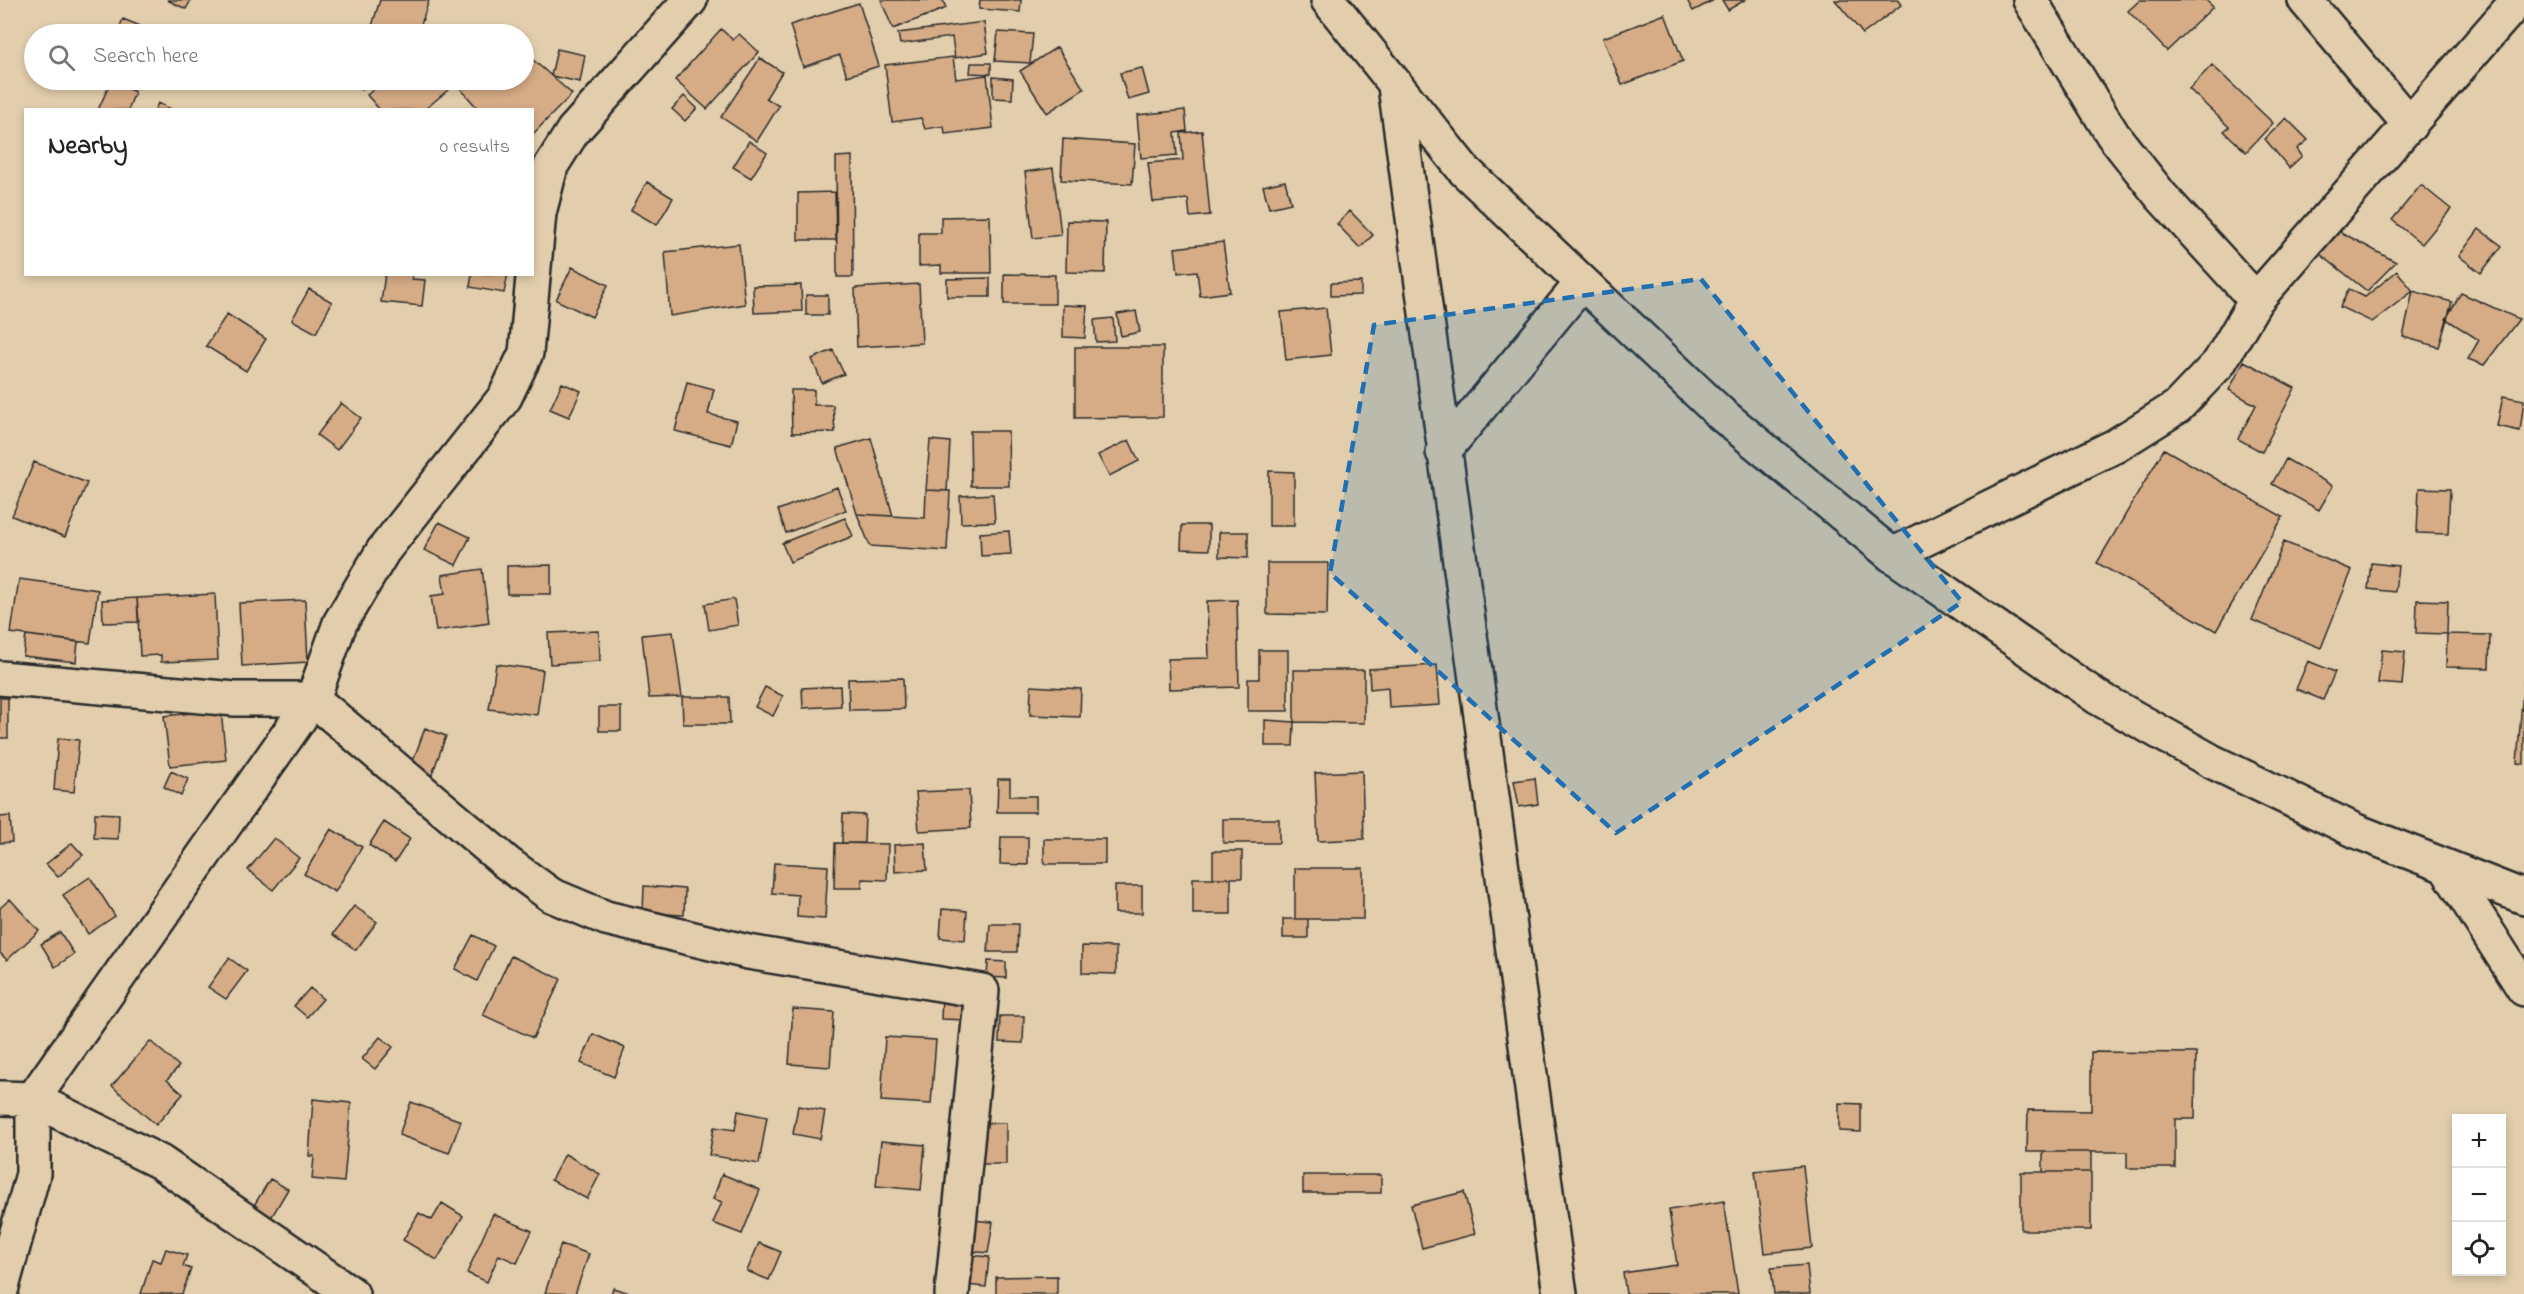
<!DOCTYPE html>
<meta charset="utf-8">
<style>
body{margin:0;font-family:"Indie Flower",sans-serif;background:#f2f2f2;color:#222}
.controls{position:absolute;right:18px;bottom:18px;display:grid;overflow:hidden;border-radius:0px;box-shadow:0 3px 9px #0003}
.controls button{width:54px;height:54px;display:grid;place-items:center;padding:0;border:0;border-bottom:2px solid #e0e0e0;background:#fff;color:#222;font:30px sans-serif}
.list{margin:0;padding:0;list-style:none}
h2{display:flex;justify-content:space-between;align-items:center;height:78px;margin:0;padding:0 24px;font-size:26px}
h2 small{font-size:20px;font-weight:400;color:#767676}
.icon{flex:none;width:33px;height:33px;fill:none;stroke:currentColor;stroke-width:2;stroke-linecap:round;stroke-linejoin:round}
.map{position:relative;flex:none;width:2524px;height:1294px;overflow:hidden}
.search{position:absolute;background:#fff;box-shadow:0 3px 9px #0003;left:24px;top:24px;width:510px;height:66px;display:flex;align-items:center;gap:15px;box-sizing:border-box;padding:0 21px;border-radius:33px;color:#767676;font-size:22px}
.panel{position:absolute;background:#fff;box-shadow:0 3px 9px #0003;left:24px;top:108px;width:510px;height:168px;border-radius:0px}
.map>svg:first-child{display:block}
</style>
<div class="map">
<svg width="2524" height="1294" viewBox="0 0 2524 1294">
<rect width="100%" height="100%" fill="#e2ceac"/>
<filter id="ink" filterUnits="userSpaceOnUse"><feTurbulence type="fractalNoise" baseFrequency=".0167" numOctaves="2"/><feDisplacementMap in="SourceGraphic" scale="12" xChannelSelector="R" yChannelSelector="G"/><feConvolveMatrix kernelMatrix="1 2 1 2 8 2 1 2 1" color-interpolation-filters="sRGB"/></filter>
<g filter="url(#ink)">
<path fill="#d5ac86" stroke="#2b2b2b" stroke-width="1.5" d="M167,0H191L186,9Z
M380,0H429L418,34H399L372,26Z
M881,0H943L946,8L893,29Z
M980,0H1021L1020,12L979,9Z
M1687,0H1714L1693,11Z
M1722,0H1745L1728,10Z
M1835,0H1898L1901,5L1863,34Z
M2140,0H2206L2213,7L2167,51L2128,11Z
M859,3L879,66L847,76L840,55L803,67L790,25Z
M1665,14L1683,61L1622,85L1603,38Z
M123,19L160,34H117Z
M984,22L988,53L955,58L952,37L900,44L898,33Z
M305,24L324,34H299Z
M721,29L733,40L739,34L759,52L707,109L675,80Z
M998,32L1033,34L1030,63L995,61Z
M1057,47L1084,89L1047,113L1020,71Z
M557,49L585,55L580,82L551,76Z
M524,52L572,94L532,135V110H479L453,80H524Z
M953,57L956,79L987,75L993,128L945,134L944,126L925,129L921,118L892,122L885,65Z
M760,58L782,72L766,98L779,106L757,141L721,117Z
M971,63H991V74L970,73Z
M2212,65L2273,123L2246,152L2224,131L2229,127L2189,89Z
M1142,68L1149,94L1128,100L1120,73Z
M993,77L1013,79L1012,99L993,98Z
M353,80H373L362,90Z
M385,80H440L448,90L424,110H380L367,95Z
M111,81L135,92L128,110H98Z
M684,96L697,108L685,121L672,109Z
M158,103L173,110H155Z
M1185,110L1187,131L1175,133L1177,155L1141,158L1137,115Z
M2286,118L2308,140L2297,149L2302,156L2289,168L2265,139Z
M1202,131L1210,215L1190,217L1188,199L1153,202L1148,163L1183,160L1181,133Z
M1063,139L1135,144L1132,184L1061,180Z
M749,141L767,153L751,178L733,167Z
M852,156L853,277H837L836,157Z
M1053,168L1061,235L1033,238L1025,172Z
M1285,181L1291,203L1269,208L1263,186Z
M647,182L673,198L657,225L631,210Z
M2421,185L2451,209L2422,244L2392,220Z
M835,192L836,240H798V193Z
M1350,211L1373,235L1360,248L1337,224Z
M990,216L991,273H941V265L919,266V233H941V217Z
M1067,221L1106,222L1105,273L1066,272Z
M2479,229L2502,246L2481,273L2459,256Z
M2337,230L2396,262L2367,291L2320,254Z
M1223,242L1230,292L1200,296L1197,271L1178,273L1175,248Z
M739,244L745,304L670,316L665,252Z
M572,267L608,285L592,317L556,300Z
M2397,271L2413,291L2372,322L2340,307L2349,289L2365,297Z
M385,274H413L412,279L425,280L422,306L381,302Z
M472,274H508L504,293L470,287Z
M1004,274L1055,275V304H1004Z
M990,278V297H947V279Z
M1361,282V295L1331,296V283Z
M919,284L922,343L857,347L855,288Z
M801,285L802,311L754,313L753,286Z
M309,289L332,302L316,333L292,320Z
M2413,291L2452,302L2439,347L2403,337Z
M2461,293L2519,319L2484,365L2468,359L2479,340L2446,319Z
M806,295H828V315H806Z
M1063,305L1087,306L1085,338L1063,337Z
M1326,308L1331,355L1286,360L1281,312Z
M1136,311L1140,332L1121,336L1117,314Z
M227,314L266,339L246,371L206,346Z
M1113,318L1115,341L1096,342L1094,320Z
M1075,347H1163V417L1075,418Z
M833,350L844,374L822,383L812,359Z
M2244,361L2295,388L2262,452L2238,439L2256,405L2229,390Z
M687,382L714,389L708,414L737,421L731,445L675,431Z
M562,383L581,391L569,417L550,409Z
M791,390H814V405H833L835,432L792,433Z
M2503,396L2524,400L2520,431L2497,426Z
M341,403L361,418L337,450L317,435Z
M970,431H1008L1009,486H971Z
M871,438L893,516L857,514L837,448Z
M930,440L950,442L947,491L926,490Z
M1129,440L1139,461L1109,476L1098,455Z
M2164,449L2283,517L2216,631L2097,563Z
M2286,459L2333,486L2319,510L2272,484Z
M34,462L87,483L65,537L12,516Z
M1269,471L1294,472V526H1269Z
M837,487L846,510L786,533L778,510Z
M2419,488L2450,489L2448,534L2417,533Z
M926,490L950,491L947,551L870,546L857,514L925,518Z
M993,494L995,522L961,523L960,496Z
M845,518L853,536L790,562L782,543Z
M439,522L470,537L456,565L424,550Z
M1182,525H1209V550L1181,549Z
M1009,531L1011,554L981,556L980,533Z
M1219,532H1248V558L1219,557Z
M2284,542L2352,570L2321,648L2252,620Z
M1267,563H1328L1327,615L1267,614Z
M2371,563L2398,566L2395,592L2368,589Z
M551,565V594H507V566Z
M482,569L489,623L436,631L431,596L445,594L442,575Z
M19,579L98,590L90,643L11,633Z
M215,594L218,660L161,662V655L140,656L137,598Z
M137,598L139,622L103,623L102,600Z
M734,599L738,625L709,630L705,604Z
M305,600L308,662L242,666L239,603Z
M1237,600L1239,687L1169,689L1168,659L1209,658L1207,601Z
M2417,600L2448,601L2447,634L2416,633Z
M599,631L600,661L550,664L548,633Z
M673,632L682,697L649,698L642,635Z
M2447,634L2490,635L2489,668L2446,667Z
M26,635L78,642L76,662L23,656Z
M1259,650H1288V711H1248V679H1259Z
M2382,650L2405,652L2402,685L2378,683Z
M2308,661L2335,672L2323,700L2296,689Z
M496,664L543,670L537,715L489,709Z
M1437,665L1440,705L1389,708L1388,687L1370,689L1369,669Z
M1294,670H1364V723L1294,722Z
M2524,676V764L2517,763Z
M903,678L904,709L849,710L848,679Z
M840,686L841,706L803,708L802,688Z
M1031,686L1081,689L1080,717L1030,715Z
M765,687L783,696L773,716L755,707Z
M682,697H729L730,724H683Z
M0,698H8V738H0Z
M599,707H621V731H599Z
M221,710L226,760L170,766L164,716Z
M1265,720L1294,722L1293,746H1265Z
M425,728L446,736L429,783L408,775Z
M58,738L79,740L74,792L54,790Z
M171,771L188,779L181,796L164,787Z
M1362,771L1364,839L1318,841L1315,773Z
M1535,778L1538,804L1519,807L1514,781Z
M998,779H1010V796H1036V812H997Z
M969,790L971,828L919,831L916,792Z
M95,813L119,814L118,839L94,838Z
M843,814L865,815L864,843H842Z
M10,816L12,842L0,843V817Z
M1223,819H1279V843H1223Z
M384,822L410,839L395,862L369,845Z
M331,829L362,847L335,892L304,874Z
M1001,837H1028V865L1000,864Z
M274,838L299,858L273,890L248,870Z
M1044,839H1105V864H1044Z
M72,843L83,855L58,877L46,864Z
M835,843L888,844L887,880L862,879V888H834Z
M925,843L927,870L895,872L894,845Z
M1213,851H1242V878H1213Z
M774,863L828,866L825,919L797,917L798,895L772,893Z
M1295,868H1363V919H1295Z
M90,877L115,916L88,934L63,895Z
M1193,878H1231V914H1193Z
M644,886L685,889L684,915L643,913Z
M1115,886H1142V913H1115Z
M10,899L39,931L7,960L0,953V908Z
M354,906L377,922L356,950L333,934Z
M942,909L967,911L965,940L940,938Z
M1283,919H1308V938H1283Z
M990,924H1018L1017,952H988Z
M60,932L74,954L55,967L41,944Z
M473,935L494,946L477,981L455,969Z
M1082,946L1116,947V974L1082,973Z
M511,956L561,979L533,1038L483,1015Z
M229,958L247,971L226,999L208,987Z
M988,961L1006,962V978L987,977Z
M310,988L323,999L307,1017L294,1006Z
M942,997L968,999L966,1020L941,1019Z
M793,1009L834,1012L830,1067L789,1064Z
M1000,1016H1024L1023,1043L999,1042Z
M593,1034L625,1048L614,1077L581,1063Z
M380,1037L393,1047L375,1069L362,1059Z
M885,1037L936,1040L931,1104L881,1101Z
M150,1041L179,1066L167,1080L183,1094L156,1125L112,1086Z
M2091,1052L2196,1053L2195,1119H2175V1168H2127V1152H2027L2028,1110L2091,1111Z
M313,1099L351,1103L344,1182L312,1179L314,1156H309Z
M411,1102L461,1121L449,1153L399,1135Z
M1839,1103L1861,1104V1132L1839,1131Z
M798,1106L825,1111L820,1139L793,1134Z
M738,1111L767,1117L759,1164L709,1155L714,1127L735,1130Z
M982,1123H1006V1164H982Z
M881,1141L925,1145L921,1190L876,1186Z
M2043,1152H2091V1172H2043Z
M565,1154L600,1174L587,1199L551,1180Z
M1803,1166L1812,1248L1765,1253L1755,1171Z
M2021,1172H2091V1230H2021Z
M722,1174L760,1190L742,1234L713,1223L722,1202L713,1199Z
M1303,1175H1381V1193H1303Z
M270,1179L288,1189L271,1218L253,1207Z
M1464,1192L1475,1234L1422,1248L1411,1205Z
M1724,1201L1738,1294H1626L1623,1273L1677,1265L1669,1210Z
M442,1203L463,1216L437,1260L403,1240L419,1213L432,1220Z
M493,1214L532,1231L517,1263L499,1255L487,1282L467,1273Z
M973,1220L993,1222L988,1253L969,1251Z
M759,1243L781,1252L769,1280L747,1271Z
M561,1244L589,1254L575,1294L545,1293Z
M166,1249L187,1255L183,1266L191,1269L182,1294H141L152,1259L161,1262Z
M969,1255L989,1257L986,1287L966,1285Z
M1807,1265L1810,1294H1774L1771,1268Z
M1057,1276V1294H996V1277Z
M613,1288L633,1294H611Z"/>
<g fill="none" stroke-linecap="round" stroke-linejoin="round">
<defs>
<path id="street" d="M2030,0L2113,135L2161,196L2256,300
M2305,0L2410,125
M1395,86L1560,1294
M1443,452L1581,284
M1892,555L2115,446L2177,407L2219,363L2256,300L2518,0
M0,678L235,699H313L507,863L551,895L606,918L748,952L982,991L952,1294
M0,1098L33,1099L160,1162L352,1294
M0,1294L33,1174V1099L313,699L340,623L383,551L505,397L526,353L539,213L551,166L573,131L690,0"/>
<path id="secondary" d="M2446,867L2524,989"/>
<path id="highway" d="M1328,0L1464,170L1720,413L1892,555L2097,697L2211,761L2356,831L2524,897"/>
</defs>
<use href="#street" stroke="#2b2b2b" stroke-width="38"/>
<use href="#secondary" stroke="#2b2b2b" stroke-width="38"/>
<use href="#highway" stroke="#2b2b2b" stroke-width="38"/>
<use href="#street" stroke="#e2ceac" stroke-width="33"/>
<use href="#secondary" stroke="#e2ceac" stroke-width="33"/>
<use href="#highway" stroke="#e2ceac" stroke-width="33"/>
</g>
</g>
<path fill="#1f6fb2" fill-opacity="0.2" stroke="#1f6fb2" stroke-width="4.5" stroke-dasharray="12 8" stroke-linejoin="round" d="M1701,279L1962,602L1616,833L1330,573L1374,325Z"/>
</svg>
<div class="controls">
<button>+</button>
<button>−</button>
<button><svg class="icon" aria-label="locate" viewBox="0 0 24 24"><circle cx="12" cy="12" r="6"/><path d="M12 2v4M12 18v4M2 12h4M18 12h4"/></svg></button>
</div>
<div class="search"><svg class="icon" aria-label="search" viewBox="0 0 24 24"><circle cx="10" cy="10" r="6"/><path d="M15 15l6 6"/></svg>Search here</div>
<section class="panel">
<h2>Nearby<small>0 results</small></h2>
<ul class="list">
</ul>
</section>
</div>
